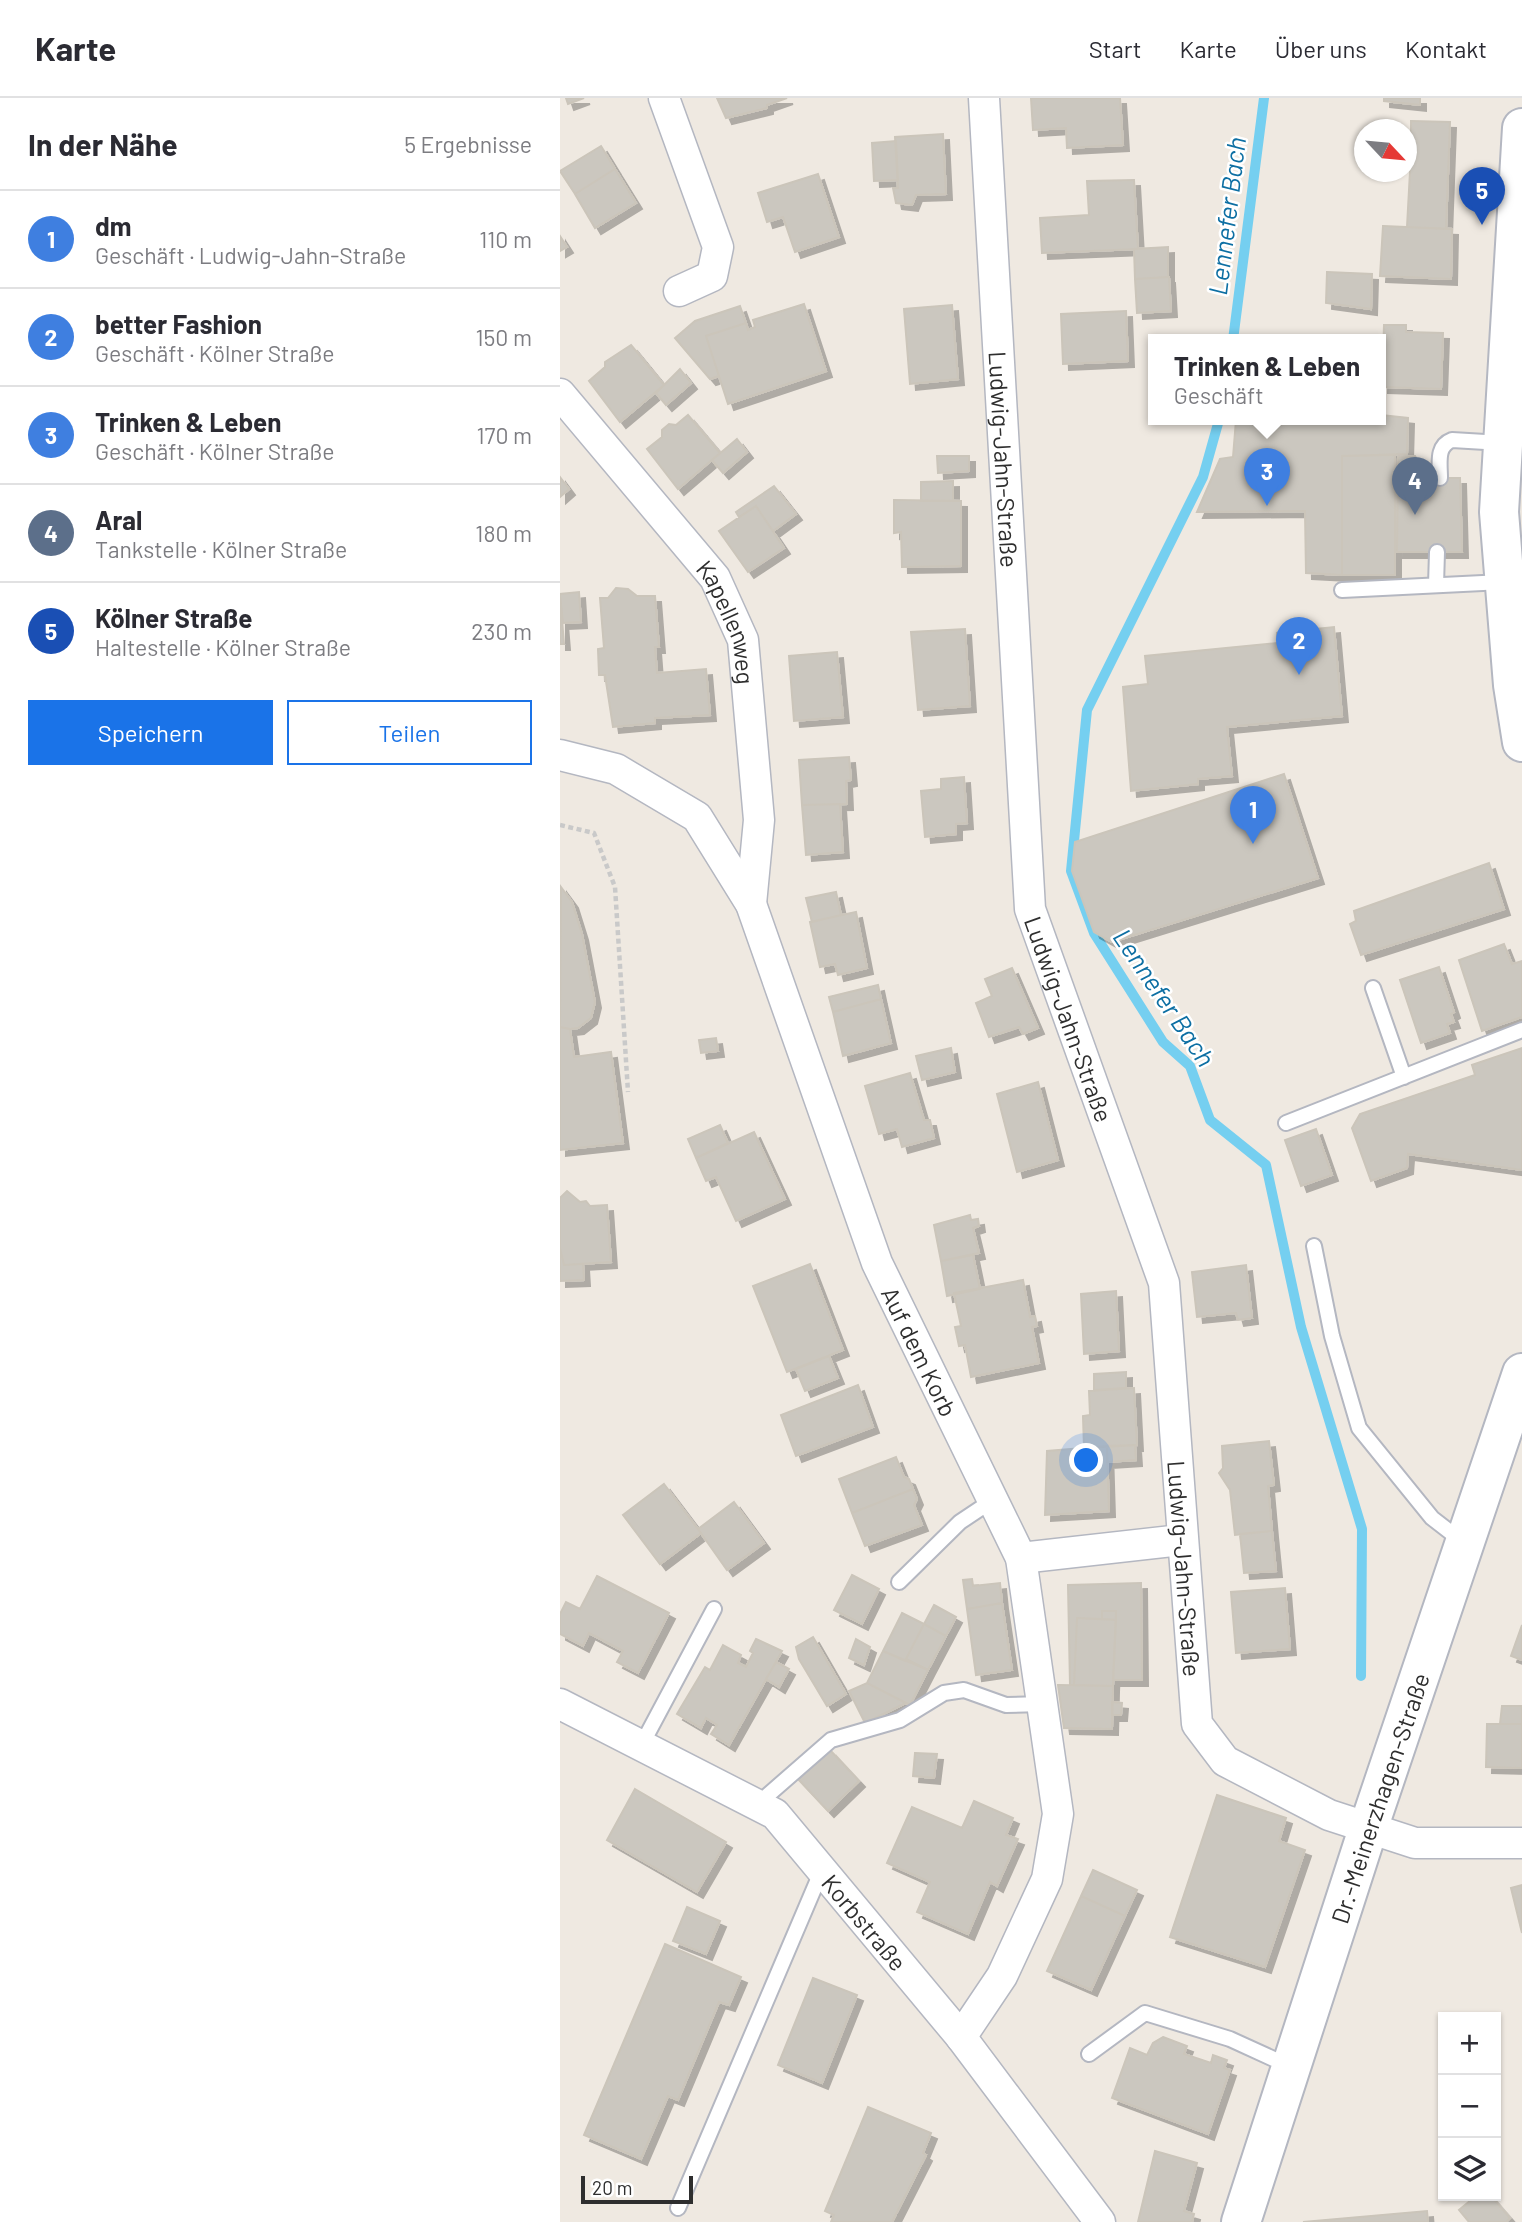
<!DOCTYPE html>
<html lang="de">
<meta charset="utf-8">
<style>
body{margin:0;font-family:Barlow,sans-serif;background:#f2f2f3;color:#2b2b33}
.controls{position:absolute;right:21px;bottom:21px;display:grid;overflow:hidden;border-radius:0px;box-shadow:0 2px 5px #0004}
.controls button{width:63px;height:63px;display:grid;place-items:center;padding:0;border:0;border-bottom:2px solid #e1e1e2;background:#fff;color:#2b2b33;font:35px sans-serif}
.compass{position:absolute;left:794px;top:21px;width:63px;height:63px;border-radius:50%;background:#fff;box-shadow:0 2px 5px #0004;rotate:116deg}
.scale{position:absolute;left:21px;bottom:18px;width:112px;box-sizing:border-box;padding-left:7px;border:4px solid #2e2e2e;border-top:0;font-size:19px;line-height:24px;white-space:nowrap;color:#2e2e2e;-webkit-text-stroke:5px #fff;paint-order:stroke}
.you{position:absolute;left:527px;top:1363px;width:24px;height:24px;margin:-18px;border:5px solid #fff;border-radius:50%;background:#1a73e8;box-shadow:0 0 0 10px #1a73e833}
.badge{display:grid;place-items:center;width:46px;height:46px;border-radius:50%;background:#1a73e8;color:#fff;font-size:23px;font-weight:700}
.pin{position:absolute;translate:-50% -58px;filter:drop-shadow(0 2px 4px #0008)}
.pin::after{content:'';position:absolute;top:37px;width:24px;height:21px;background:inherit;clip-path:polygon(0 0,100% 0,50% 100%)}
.popup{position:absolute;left:588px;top:236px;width:238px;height:91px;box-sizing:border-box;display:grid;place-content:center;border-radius:0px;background:#fff;filter:drop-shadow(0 2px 5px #0005);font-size:23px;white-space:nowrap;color:#7c7c81}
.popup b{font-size:26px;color:#2b2b33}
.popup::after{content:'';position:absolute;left:50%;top:100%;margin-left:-14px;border:14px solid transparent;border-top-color:#fff}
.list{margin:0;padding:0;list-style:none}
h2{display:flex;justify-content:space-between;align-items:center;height:91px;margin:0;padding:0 28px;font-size:30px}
h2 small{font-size:23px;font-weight:400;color:#7c7c81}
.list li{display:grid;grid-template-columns:46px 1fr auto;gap:21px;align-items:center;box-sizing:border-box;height:98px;padding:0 28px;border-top:2px solid #e1e1e2}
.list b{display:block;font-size:26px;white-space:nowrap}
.list p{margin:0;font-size:23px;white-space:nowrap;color:#7c7c81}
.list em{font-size:23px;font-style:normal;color:#7c7c81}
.actions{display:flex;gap:14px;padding:21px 28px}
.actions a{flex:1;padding:16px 0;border:2px solid #1a73e8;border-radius:0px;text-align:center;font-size:24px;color:#1a73e8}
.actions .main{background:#1a73e8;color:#fff}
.icon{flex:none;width:38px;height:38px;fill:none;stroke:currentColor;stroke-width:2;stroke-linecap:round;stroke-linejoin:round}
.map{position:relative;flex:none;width:962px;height:2124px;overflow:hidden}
header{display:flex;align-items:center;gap:42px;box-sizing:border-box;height:98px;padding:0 35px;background:#fff;border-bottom:2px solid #e1e1e2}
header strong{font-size:33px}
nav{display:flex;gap:38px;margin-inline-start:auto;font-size:24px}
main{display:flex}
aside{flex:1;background:#fff}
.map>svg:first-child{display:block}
</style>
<header>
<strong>Karte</strong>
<nav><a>Start</a><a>Karte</a><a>Über uns</a><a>Kontakt</a></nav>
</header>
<main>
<aside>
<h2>In der Nähe<small>5 Ergebnisse</small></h2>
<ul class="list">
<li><span class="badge" style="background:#3f7fe0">1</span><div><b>dm</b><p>Geschäft · Ludwig-Jahn-Straße</p></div><em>110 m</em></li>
<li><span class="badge" style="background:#3f7fe0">2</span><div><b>better Fashion</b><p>Geschäft · Kölner Straße</p></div><em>150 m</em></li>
<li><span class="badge" style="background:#3f7fe0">3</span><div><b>Trinken &amp; Leben</b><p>Geschäft · Kölner Straße</p></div><em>170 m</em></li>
<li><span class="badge" style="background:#5c6f8a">4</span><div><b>Aral</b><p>Tankstelle · Kölner Straße</p></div><em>180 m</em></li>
<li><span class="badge" style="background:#1a4fb4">5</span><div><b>Kölner Straße</b><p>Haltestelle · Kölner Straße</p></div><em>230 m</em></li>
</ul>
<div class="actions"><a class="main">Speichern</a><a>Teilen</a></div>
</aside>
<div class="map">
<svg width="962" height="2124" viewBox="0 0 962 2124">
<defs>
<filter id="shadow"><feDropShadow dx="6" dy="6" stdDeviation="0" flood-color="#0004"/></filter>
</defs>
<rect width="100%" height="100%" fill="#efe9e1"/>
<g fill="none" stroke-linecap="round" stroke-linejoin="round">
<path stroke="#75cff0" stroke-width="10" d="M673,242L704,0
M659,322L643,379L527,612L511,773L534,835L603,944L630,968L650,1022L706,1067L741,1229L802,1431L801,1578"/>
</g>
<path fill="#cbc7bf" stroke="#cbc5ba" stroke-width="2" filter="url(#shadow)" d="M6,0H24L8,6Z
M157,0H227L207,7V10L166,20Z
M471,0H560L563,47L507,50L506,30L473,32Z
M824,0H860V7L824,3Z
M851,23L890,24L886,131L847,129L851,55H846V41H851Z
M383,36L386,96L356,97L352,107L336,105L333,90H338L335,39Z
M336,43L338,82L314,83L312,45Z
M41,48L55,71L15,96L0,73Z
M55,71L76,105L35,130L15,96Z
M258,76L279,139L235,154L223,119L207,124L198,95Z
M574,82L578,151L482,155L480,120L529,117L527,83Z
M823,128L892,131L891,181L820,178Z
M0,138L7,149L0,153Z
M608,149V179L575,181L574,151Z
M767,174L812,176L811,211L766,205Z
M609,179L611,213L577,215L575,181Z
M244,206L266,273L168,306L146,238L186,225L188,232L195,229L193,222Z
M392,207L398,281L350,286L344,211Z
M180,208L186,225L146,238L159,278L150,281L115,240L135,223Z
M566,213L568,263L503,266L501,216Z
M824,227H846V234L883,235L881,291L822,289Z
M71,247L104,287L60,324L29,283L45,269V264Z
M120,271L131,285L106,307L96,295Z
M128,317L160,355L118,391L87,351L102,339V332L109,326L116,327Z
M821,317L848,320L847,356L782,358V477L746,475L745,413L637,414L660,361L673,359L676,322H821Z
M177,341L187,354L163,375L152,362Z
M835,357V477H782V358Z
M377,358H409V373L378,375Z
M855,358L867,380H900L902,454H837L838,359Z
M0,379L9,391L0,399Z
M393,383V403H361V384Z
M214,388L236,416L213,433L196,408L179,419L176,414Z
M334,402L401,403V468L342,469L341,434L334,435Z
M196,408L224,450L188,474L159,433Z
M56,490L68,491L77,498H95L99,549H95L97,575L146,571L150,617L95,620V625L53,629L45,577H39L38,551L44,550L40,500H48Z
M19,494L21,524L3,525L0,496Z
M0,497L4,546H0Z
M774,529L782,618L667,629L672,678L638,681V686L571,693L563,589L588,586L585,558L718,545L717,535Z
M405,531L410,608L358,612L351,534Z
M277,554L283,619L234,623L229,558Z
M289,659L291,682L286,683L287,706L242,707L239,662Z
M724,676L758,780L552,844L534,834L512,773L515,744Z
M404,679L407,725L396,726V736L365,739L361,693L381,691V681Z
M242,707L280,706L283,754L246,757Z
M929,765L944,811L801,857L790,826L796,823L794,813Z
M1,789L12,804L22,836L35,904L31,920L18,930L10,931L0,929Z
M276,794L281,817L252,824L246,800Z
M296,814L307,870L278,877L275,866L260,869L250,824Z
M944,846L952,866L962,863V919L922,933L899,862Z
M879,869L894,914L891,916L894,924L887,926L890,935L861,945L840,882Z
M452,870L478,930L463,936L459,929L429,939L416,905L432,898L425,881Z
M318,887L321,901L273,914L269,899Z
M321,901L331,945L283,958L273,914Z
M0,929L10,931L14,959L51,954L63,1045L0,1052Z
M156,940L158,953L141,955L139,942Z
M391,950L395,974L362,982L356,958Z
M962,950V1072L848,1056L847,1070L811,1083L792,1030L800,1016L915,977L912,967Z
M350,975L364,1022H370L374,1040L342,1049L337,1031L319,1036L305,988Z
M478,984L498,1062L457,1074L437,996Z
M160,1027L168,1045L136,1060L128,1041Z
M756,1031L772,1077L741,1088L725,1042Z
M194,1034L225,1101L176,1123L156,1079L146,1083L136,1060Z
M7,1093L20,1104L26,1103L30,1108L47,1107L51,1164L4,1167L0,1150V1100Z
M410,1117L411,1122L418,1121L419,1128L413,1130L419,1155L381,1163L374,1127Z
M0,1150L4,1167L23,1166L24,1182L0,1183Z
M413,1157L420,1191L387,1198L381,1163Z
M250,1166L283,1252L227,1274L193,1188Z
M686,1167L692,1220L678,1222L676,1215L637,1219L632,1174Z
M463,1182L470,1219L475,1218L477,1228L472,1229L479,1265L411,1279L405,1247L399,1248L395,1229L401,1228L394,1195Z
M556,1193L559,1253L524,1256L521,1196Z
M269,1258L278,1280L245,1293L236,1271Z
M566,1274V1290L534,1292V1276Z
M298,1287L313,1329L236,1358L221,1317Z
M574,1290L577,1347L524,1350L523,1318L530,1317L529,1293Z
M709,1343L714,1387L708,1388L712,1433L675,1437L670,1392L659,1375L663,1370L662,1348Z
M575,1347L576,1362L547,1364V1348Z
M547,1348L549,1413L485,1417L487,1353Z
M336,1359L344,1379L349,1381L353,1391L292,1415L279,1381Z
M104,1386L141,1435L100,1466L63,1417Z
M353,1391L357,1401L354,1407L362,1427L305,1448L292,1415Z
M174,1404L204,1445L167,1472L138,1431Z
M712,1433L716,1473L684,1475L680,1436Z
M292,1477L319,1491L302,1526L274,1512Z
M37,1478L109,1515L78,1575L57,1564L63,1553L29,1535L23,1548L0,1536V1516L6,1504L20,1511Z
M412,1481L413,1488L440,1485L442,1505L407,1511L403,1482Z
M581,1485L582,1582H553L556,1513H542V1521L517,1520L514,1587H510L508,1487Z
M725,1490L730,1551L676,1555L671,1494Z
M442,1505L452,1572L416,1577L407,1511Z
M374,1507L396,1519L386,1538L364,1526Z
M542,1513H556V1522L542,1521Z
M342,1515L364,1526L345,1563L323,1553Z
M517,1520L556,1522L553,1588L514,1587Z
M364,1526L386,1538L368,1572L346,1561Z
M962,1527V1562L951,1558Z
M253,1539L286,1596L267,1608L239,1561L236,1549Z
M196,1541L222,1553L169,1647L151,1636L157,1627L146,1620L141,1630L117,1616L145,1569L150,1572L163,1547L181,1557L178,1565L186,1569L193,1555L190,1553Z
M296,1541L310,1549L304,1567L289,1560Z
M323,1553L368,1572L350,1607L307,1585Z
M216,1564L229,1571L219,1589L206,1581Z
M307,1585L346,1605L305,1625L289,1593Z
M498,1587L553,1588L552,1631L504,1630Z
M552,1604L562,1605L561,1617H552Z
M942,1608H962V1626H940Z
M927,1626H962V1670L926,1669Z
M270,1652L299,1683L268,1713L238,1681Z
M355,1655L377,1656L374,1680L353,1678Z
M75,1691L166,1744L137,1794L47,1742Z
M657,1697L726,1720L719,1743L745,1752L705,1869L610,1839Z
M414,1703L453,1720L446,1737L458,1741L437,1788L430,1784L408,1836L357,1814L370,1784L327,1765L352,1709L402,1730Z
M533,1772L577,1792L565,1818L521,1798Z
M962,1787V1835L951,1790Z
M521,1798L565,1818L531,1892L487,1873Z
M127,1809L160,1823L146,1856L113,1843Z
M105,1846L181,1879L169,1907L159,1904L118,2002L108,1998L81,2061L24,2037Z
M253,1880L297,1897L262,1985L218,1967Z
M603,1939L627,1948L624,1956L651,1965L653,1957L667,1962L664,1970L670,1972L648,2036L552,2000L570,1950L587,1957L593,1945Z
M308,2009L371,2035L363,2055L366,2057L332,2124H271L274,2117L265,2113Z
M595,2053L637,2065L624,2113L634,2116L632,2124H578Z
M916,2098H931L950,2120L946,2124H909L899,2112Z
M867,2113L868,2124H743Z"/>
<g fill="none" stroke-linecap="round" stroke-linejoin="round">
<defs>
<path id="service" d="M880,380C880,365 876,348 892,342L942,345
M876,487L877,454
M782,492L943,484
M813,890L844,979
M726,1025L962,932
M754,1148L772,1238L799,1330L872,1420L903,1444
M339,1484L400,1424L433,1402
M81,1648L154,1511
M201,1709L208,1697L271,1642L340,1622L384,1595L404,1592L446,1607L483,1606
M529,1956L585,1915L670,1941L729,1968
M118,2110L262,1772"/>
<g id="minor">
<path d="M104,0L158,149L152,178L119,193"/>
<path id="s1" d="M424,0L470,811L604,1185L637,1626L665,1663L769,1717L855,1745H962"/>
<path id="s2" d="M0,296L155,480L183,542L199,722L191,806"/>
<path id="s3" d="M0,657L56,671L137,719L191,806L317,1165L461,1460L498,1716L487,1781L442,1878L401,1939"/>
<path d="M461,1460L621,1442"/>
<path id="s4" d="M0,1606L215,1716L401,1939L540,2124"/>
</g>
<g id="secondary">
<path d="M962,30L939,414L953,587L962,644"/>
<path id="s5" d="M681,2124L808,1731L962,1275"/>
</g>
</defs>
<use href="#service" stroke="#b4b7c1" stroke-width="18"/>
<use href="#minor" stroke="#b4b7c1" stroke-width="33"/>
<use href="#secondary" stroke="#b4b7c1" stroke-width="42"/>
<path stroke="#c9c9c9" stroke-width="4.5" stroke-dasharray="5 3.5" stroke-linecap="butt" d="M0,727L34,735L55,789L68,994"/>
<use href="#service" stroke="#fff" stroke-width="14"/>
<use href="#minor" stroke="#fff" stroke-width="30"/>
<use href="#secondary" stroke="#fff" stroke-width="38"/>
</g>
<g text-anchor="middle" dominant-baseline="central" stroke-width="5" stroke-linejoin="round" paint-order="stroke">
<g font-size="24" fill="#2e2e2e" stroke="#fff">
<text stroke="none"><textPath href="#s1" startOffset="362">Ludwig-Jahn-Straße</textPath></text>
<text stroke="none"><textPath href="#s2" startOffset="287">Kapellenweg</textPath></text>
<text stroke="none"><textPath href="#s1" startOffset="929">Ludwig-Jahn-Straße</textPath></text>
<text stroke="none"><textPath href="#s3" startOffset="733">Auf dem Korb</textPath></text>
<text stroke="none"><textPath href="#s1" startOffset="1496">Ludwig-Jahn-Straße</textPath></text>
<text stroke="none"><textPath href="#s5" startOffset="446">Dr.-Meinerzhagen-Straße</textPath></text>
<text stroke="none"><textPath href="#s4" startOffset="382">Korbstraße</textPath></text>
</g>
<g font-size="26" font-style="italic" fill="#0d6fa3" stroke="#fff">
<text transform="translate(666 118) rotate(-83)">Lennefer Bach</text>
<text transform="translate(605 899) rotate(56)">Lennefer Bach</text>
</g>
</g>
</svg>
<div class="controls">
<button>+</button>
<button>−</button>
<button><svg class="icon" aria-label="layers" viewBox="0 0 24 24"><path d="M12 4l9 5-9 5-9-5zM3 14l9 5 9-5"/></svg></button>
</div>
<svg class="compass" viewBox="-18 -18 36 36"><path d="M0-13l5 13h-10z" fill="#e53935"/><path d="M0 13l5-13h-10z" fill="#7c7c81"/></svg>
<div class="scale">20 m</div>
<div class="you"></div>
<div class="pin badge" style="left:693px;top:746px;background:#3f7fe0">1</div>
<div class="pin badge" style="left:739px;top:577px;background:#3f7fe0">2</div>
<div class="pin badge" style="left:707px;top:408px;background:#3f7fe0">3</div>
<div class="popup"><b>Trinken &amp; Leben</b>Geschäft</div>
<div class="pin badge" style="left:855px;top:417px;background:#5c6f8a">4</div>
<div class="pin badge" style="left:922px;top:127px;background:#1a4fb4">5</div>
</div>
</main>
